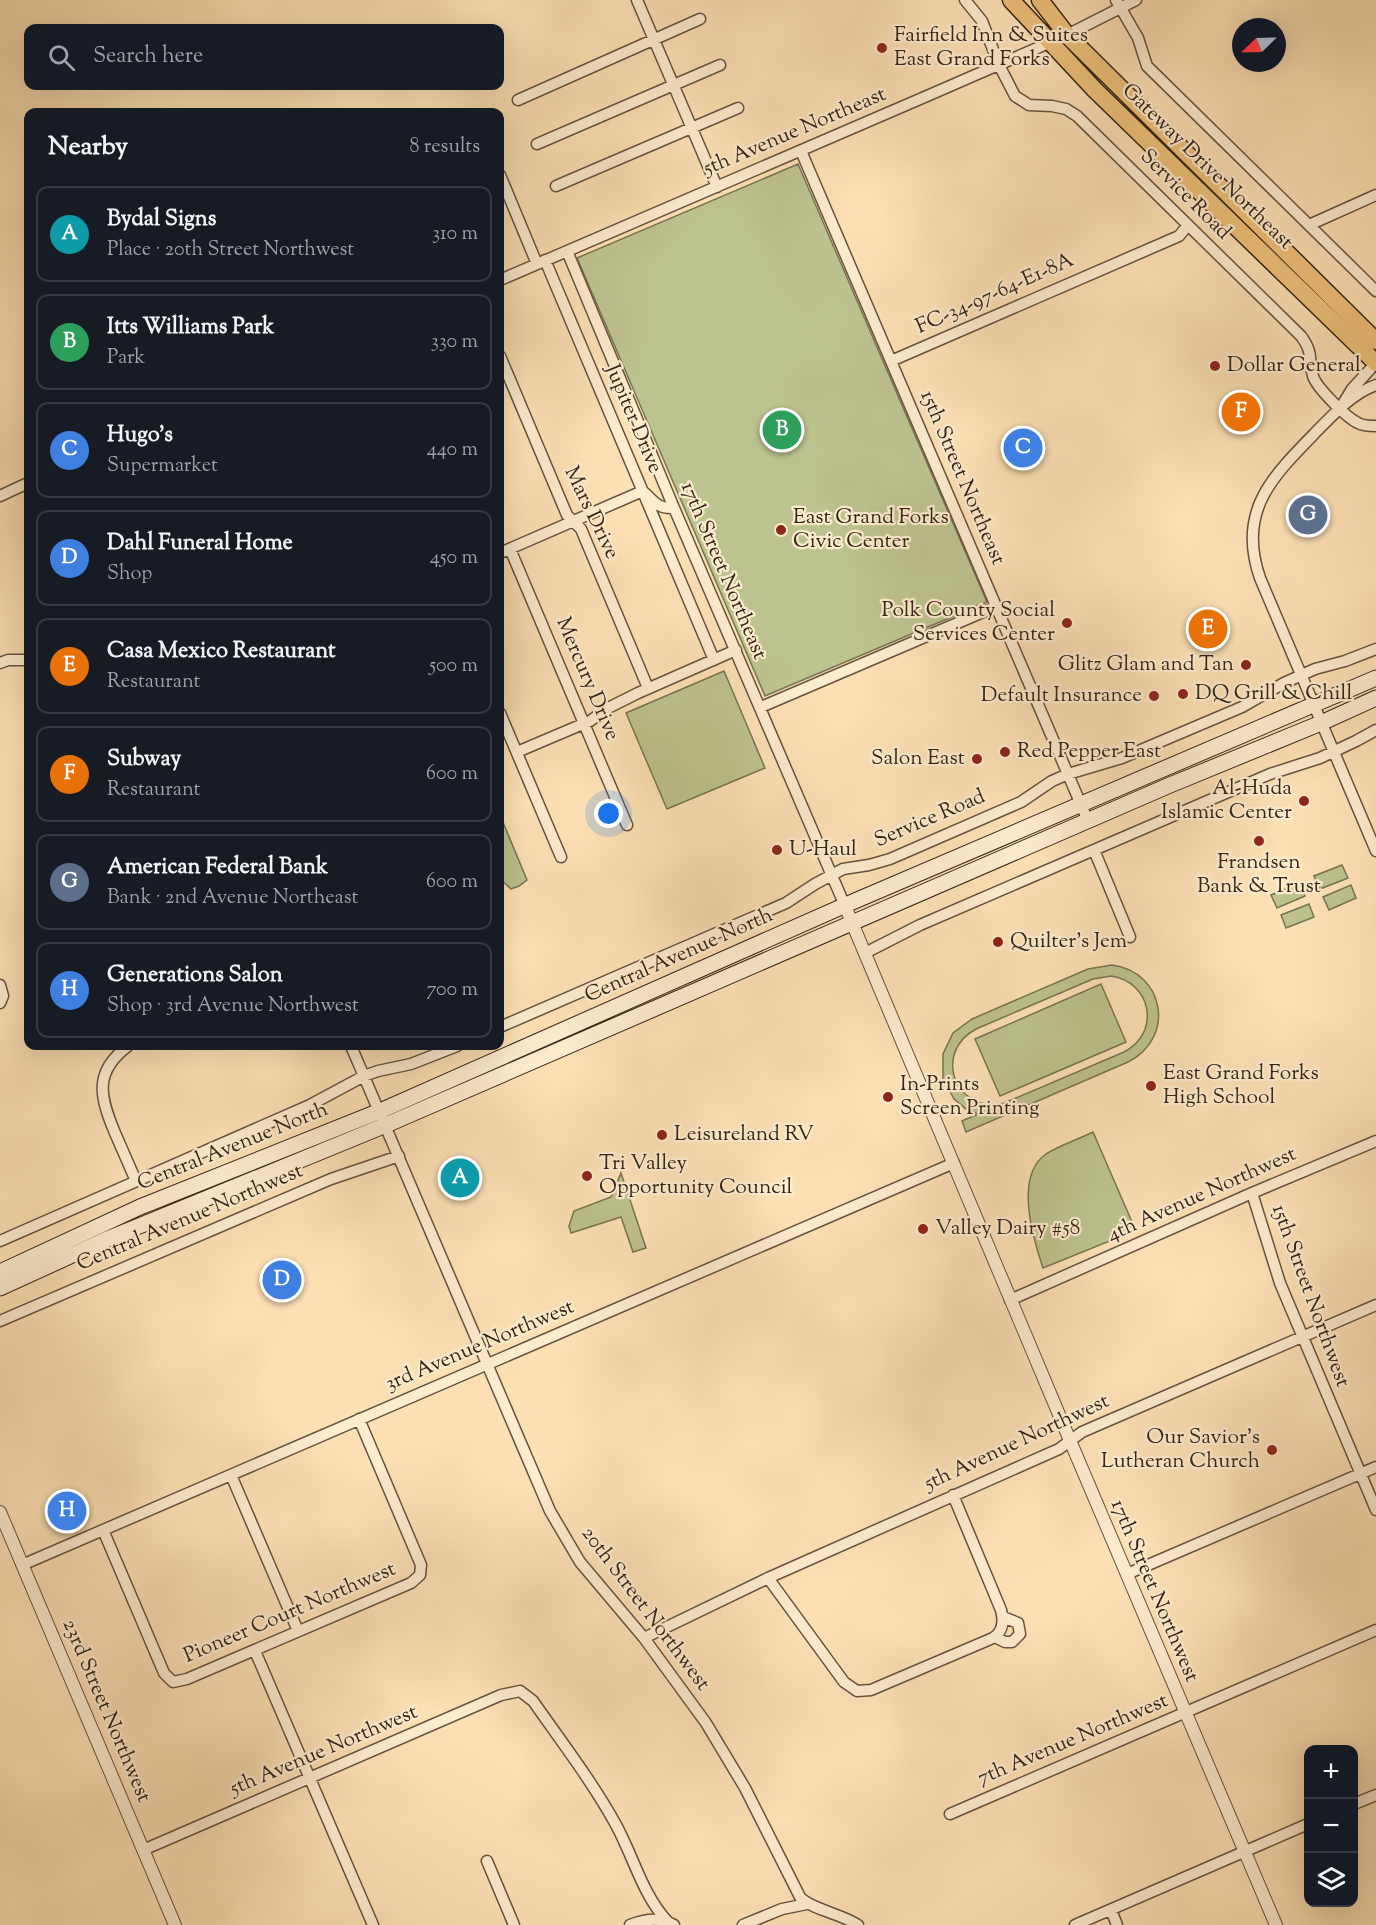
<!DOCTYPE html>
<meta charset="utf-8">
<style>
body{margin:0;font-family:"Sorts Mill Goudy",serif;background:#242831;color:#f1f3f6}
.controls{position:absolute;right:18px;bottom:18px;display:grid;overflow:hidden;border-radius:12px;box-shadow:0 6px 24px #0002}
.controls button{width:54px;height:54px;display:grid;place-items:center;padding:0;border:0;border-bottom:2px solid #363941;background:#171b24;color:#f1f3f6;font:30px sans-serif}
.compass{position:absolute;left:1232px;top:18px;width:54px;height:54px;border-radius:50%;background:#171b24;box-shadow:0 6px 24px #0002;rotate:247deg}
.you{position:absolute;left:609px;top:814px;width:21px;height:21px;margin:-15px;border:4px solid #fff;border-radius:50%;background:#1a73e8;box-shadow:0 0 0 9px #1a73e833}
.badge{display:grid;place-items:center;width:39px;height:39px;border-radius:50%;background:#0b8043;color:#fff;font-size:20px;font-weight:700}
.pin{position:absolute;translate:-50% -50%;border:3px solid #fff;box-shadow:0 2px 6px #0006}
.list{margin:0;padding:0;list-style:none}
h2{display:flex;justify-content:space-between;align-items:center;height:78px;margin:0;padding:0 24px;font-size:26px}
h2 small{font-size:20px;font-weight:400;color:#9ea1a6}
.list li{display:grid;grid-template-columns:39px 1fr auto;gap:18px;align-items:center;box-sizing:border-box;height:96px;margin:0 12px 12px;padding:0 12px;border:2px solid #363941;border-radius:12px}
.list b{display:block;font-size:22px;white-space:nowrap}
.list p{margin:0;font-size:20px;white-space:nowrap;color:#9ea1a6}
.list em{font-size:20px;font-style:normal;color:#9ea1a6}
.icon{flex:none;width:33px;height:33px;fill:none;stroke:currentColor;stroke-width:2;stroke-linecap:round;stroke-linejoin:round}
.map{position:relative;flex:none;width:1376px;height:1925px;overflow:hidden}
.search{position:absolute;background:#171b24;box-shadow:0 6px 24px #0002;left:24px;top:24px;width:480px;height:66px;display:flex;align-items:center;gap:15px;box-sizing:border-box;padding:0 21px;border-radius:12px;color:#9ea1a6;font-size:22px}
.panel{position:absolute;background:#171b24;box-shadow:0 6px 24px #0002;left:24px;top:108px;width:480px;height:942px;border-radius:12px}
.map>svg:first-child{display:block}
</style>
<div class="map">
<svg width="1376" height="1925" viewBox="0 0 1376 1925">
<rect width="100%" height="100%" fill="#fde1b5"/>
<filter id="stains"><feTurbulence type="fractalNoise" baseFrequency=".00333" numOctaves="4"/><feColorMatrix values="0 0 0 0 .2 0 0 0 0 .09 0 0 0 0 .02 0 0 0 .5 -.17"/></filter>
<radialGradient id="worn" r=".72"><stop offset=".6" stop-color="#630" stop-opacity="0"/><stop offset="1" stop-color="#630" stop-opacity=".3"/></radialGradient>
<path fill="#bdc38f" stroke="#787452" stroke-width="1.5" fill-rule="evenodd" d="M798,164L987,602L765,696L577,258Z
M724,671L765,768L667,809L626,713Z
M500,815L527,880L519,886L511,889L500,879Z
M1342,865L1348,878L1320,889L1314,876Z
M1300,883L1305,896L1277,908L1271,895Z
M1351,885L1356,898L1329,910L1323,897Z
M1309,904L1314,917L1286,928L1281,915Z
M1112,965C1165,972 1176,1038 1128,1062L966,1132L962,1121L978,1114L966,1109L954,1099L943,1078V1054L953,1033L972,1019L1088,969ZM1111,976C1152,982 1161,1033 1124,1052L1002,1104C954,1112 933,1052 976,1029L1093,979Z
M1101,984L1126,1042L1000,1096L975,1039Z
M1093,1132L1132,1222L1127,1234L1043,1268C1033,1238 1014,1176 1046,1154C1060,1145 1079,1139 1093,1132Z
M621,1173L646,1248L633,1252L621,1217L571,1233L569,1226L574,1211L611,1197Z"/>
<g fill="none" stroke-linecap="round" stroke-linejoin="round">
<defs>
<path id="minor" d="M637,0L717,187
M965,0L982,21L999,65L1015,96L1029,105L1052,106L1066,109L1077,116L1301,336C1314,354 1308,358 1313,376C1316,387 1347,418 1358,423C1363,426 1370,426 1376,426
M1116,0L1138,38L1147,66L1376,291
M518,100L700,19
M537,144L720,65
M801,151L1088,821
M500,175L537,264
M556,186L738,108
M1309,225L1376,195
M567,251L674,508L845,906
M545,260L714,660
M500,280L927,96L1067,35L1136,0
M500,356L567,515L581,529L648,688
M891,361L1179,236L1188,225
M1376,385C1351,394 1333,415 1315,433C1271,478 1237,512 1260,578L1376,851
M1344,402L1352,389L1376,363
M0,496L28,483
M510,549L627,825
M500,553L638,493H645C655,503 659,509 674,508
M0,663L8,660H28
M761,707L995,607
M500,713L561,857
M517,752L590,721L608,708L638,693L736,650
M1094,850L1130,937
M865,953L920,925L1270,774L1320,758L1356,741L1376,730
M0,985L3,996L0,1003
M500,1027L786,903L815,884L843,869L869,865L890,859L1021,802L1052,781L1068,774L1122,758L1242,707L1284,683L1315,669L1345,661L1376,649
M128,1046C93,1072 100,1097 115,1133C122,1149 129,1165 136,1181
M351,1046L550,1511L580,1562L644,1638L706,1723L745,1788L800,1897C810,1909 842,1914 858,1925
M1252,1193L1280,1283L1376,1510
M0,1241L310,1105L364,1076L378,1071L411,1064L457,1046
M1010,1300L1252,1193L1376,1141
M0,1321L331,1179L399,1156
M231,1475L298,1631
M103,1530L164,1673L173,1682L187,1679L411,1583L420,1575L421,1565L359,1419
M22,1565L954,1163
M1127,1574L1376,1467
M768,1578L844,1682L857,1691L871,1690L993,1638C1003,1632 1004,1621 1001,1610L953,1495
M995,1637L1005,1642H1012L1020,1634L1018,1623L1003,1617
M644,1638L768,1578L1059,1449L1082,1432L1376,1305
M255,1651L373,1925
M1354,1804L1376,1795
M950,1814L1376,1630
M143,1850L501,1695L520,1691L533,1701C561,1741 591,1780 615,1823C633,1855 642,1894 667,1921
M487,1861L514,1925
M1111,1910L1117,1925
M630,1925C645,1919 660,1917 674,1925
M743,1925L782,1909L807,1904
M1075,1925L1308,1824"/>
<path id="tertiary" d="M845,906L1063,1424L1276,1925
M0,1512L175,1925"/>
<path id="secondary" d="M0,1272L140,1207L380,1111L857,900L1376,678
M0,1288L105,1240L386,1125L1170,785L1321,723L1376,698"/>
<path id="trunk" d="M1011,0L1095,90L1376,363
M1040,0L1067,35L1376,341"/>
</defs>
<use href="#minor" stroke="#66533e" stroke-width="13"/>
<use href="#tertiary" stroke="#66533e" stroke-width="14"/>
<use href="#secondary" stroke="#342416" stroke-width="17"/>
<use href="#trunk" stroke="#342416" stroke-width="19"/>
<use href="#minor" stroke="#feeccf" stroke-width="10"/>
<use href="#tertiary" stroke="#feeccf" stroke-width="12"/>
<use href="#secondary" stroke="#feeccf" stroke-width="15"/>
<use href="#trunk" stroke="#eec07a" stroke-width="16"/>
</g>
<g fill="#8f2418" stroke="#feeccf" stroke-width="2">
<circle cx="882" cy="48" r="6"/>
<circle cx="1215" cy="366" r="6"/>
<circle cx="781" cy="530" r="6"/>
<circle cx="1067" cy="623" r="6"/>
<circle cx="1246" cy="665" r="6"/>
<circle cx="1183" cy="694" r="6"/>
<circle cx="1154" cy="696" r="6"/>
<circle cx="1005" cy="752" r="6"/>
<circle cx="977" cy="759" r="6"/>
<circle cx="1304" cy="801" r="6"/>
<circle cx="1259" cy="841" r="6"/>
<circle cx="777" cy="850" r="6"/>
<circle cx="998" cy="942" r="6"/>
<circle cx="1151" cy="1086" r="6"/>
<circle cx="888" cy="1097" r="6"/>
<circle cx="662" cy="1135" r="6"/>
<circle cx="587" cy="1176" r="6"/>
<circle cx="923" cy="1229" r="6"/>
<circle cx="1272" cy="1450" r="6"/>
</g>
<g text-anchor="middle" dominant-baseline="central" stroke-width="4.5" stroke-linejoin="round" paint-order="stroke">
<g font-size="21" fill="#342416" stroke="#feeccf" text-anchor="start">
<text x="894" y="36">Fairfield Inn &amp; Suites<tspan x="894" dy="24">East Grand Forks</tspan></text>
<text x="1227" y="366">Dollar General</text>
<text x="793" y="518">East Grand Forks<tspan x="793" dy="24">Civic Center</tspan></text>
<text x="1055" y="611" text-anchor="end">Polk County Social<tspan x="1055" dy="24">Services Center</tspan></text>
<text x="1234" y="665" text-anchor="end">Glitz Glam and Tan</text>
<text x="1195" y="694">DQ Grill &amp; Chill</text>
<text x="1142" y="696" text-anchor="end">Default Insurance</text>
<text x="1017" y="752">Red Pepper East</text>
<text x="965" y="759" text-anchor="end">Salon East</text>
<text x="1292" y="789" text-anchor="end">Al-Huda<tspan x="1292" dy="24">Islamic Center</tspan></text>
<text x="789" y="850">U-Haul</text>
<text x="1259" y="863" text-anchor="middle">Frandsen<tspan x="1259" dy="24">Bank &amp; Trust</tspan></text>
<text x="1010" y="942">Quilter's Jem</text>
<text x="1163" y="1074">East Grand Forks<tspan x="1163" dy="24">High School</tspan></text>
<text x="900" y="1085">In-Prints<tspan x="900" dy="24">Screen Printing</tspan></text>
<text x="674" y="1135">Leisureland RV</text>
<text x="599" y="1164">Tri Valley<tspan x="599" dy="24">Opportunity Council</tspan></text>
<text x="935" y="1229">Valley Dairy #58</text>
<text x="1260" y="1438" text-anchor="end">Our Savior's<tspan x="1260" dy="24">Lutheran Church</tspan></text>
</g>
<g font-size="21" fill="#342416" stroke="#feeccf">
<text transform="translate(795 132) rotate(-23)">5th Avenue Northeast</text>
<text transform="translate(1207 167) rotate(44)">Gateway Drive Northeast</text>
<text transform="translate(1185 195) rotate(45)">Service Road</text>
<text transform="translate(995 294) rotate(-24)">FC-34-97-64-E1-8A</text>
<text transform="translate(633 419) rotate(67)">Jupiter Drive</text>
<text transform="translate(962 478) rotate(67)">15th Street Northeast</text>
<text transform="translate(591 513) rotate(64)">Mars Drive</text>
<text transform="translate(723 571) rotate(67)">17th Street Northeast</text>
<text transform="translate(587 679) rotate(67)">Mercury Drive</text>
<text transform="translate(930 819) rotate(-23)">Service Road</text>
<text transform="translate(679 956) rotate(-24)">Central Avenue North</text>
<text transform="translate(233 1147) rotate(-22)">Central Avenue North</text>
<text transform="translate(1202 1195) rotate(-24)">4th Avenue Northwest</text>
<text transform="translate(190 1218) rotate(-23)">Central Avenue Northwest</text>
<text transform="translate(1310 1296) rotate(70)">15th Street Northwest</text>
<text transform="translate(480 1346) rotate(-23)">3rd Avenue Northwest</text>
<text transform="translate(1017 1443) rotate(-25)">5th Avenue Northwest</text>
<text transform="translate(1154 1591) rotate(67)">17th Street Northwest</text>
<text transform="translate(645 1609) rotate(53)">20th Street Northwest</text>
<text transform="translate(290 1613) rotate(-23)">Pioneer Court Northwest</text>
<text transform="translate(106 1711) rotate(67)">23rd Street Northwest</text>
<text transform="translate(1073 1740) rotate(-23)">7th Avenue Northwest</text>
<text transform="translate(324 1751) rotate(-23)">5th Avenue Northwest</text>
</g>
</g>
<rect width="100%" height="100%" filter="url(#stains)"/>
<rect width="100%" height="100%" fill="url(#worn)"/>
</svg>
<div class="controls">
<button>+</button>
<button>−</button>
<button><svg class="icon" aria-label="layers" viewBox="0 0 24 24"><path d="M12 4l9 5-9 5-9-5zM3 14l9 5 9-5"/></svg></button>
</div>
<svg class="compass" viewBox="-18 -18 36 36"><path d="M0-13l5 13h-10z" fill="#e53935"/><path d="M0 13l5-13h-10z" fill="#9ea1a6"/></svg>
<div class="you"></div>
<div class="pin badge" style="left:460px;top:1178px;background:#0f9aa8">A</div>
<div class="pin badge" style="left:782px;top:430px;background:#2e9e5b">B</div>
<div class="pin badge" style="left:1023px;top:448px;background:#3f7fe0">C</div>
<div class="pin badge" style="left:282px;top:1280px;background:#3f7fe0">D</div>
<div class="pin badge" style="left:1208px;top:629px;background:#e8710a">E</div>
<div class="pin badge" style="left:1241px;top:412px;background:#e8710a">F</div>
<div class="pin badge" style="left:1308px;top:515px;background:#5c6f8a">G</div>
<div class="pin badge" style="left:67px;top:1511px;background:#3f7fe0">H</div>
<div class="search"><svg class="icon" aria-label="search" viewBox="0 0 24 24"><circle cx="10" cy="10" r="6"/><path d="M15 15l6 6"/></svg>Search here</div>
<section class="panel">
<h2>Nearby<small>8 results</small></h2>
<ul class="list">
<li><span class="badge" style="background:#0f9aa8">A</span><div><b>Bydal Signs</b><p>Place · 20th Street Northwest</p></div><em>310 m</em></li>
<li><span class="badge" style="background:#2e9e5b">B</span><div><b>Itts Williams Park</b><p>Park</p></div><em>330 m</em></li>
<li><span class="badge" style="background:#3f7fe0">C</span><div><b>Hugo's</b><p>Supermarket</p></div><em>440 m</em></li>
<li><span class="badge" style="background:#3f7fe0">D</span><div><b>Dahl Funeral Home</b><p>Shop</p></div><em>450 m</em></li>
<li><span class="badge" style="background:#e8710a">E</span><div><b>Casa Mexico Restaurant</b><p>Restaurant</p></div><em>500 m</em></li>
<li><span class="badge" style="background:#e8710a">F</span><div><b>Subway</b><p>Restaurant</p></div><em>600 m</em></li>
<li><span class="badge" style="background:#5c6f8a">G</span><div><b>American Federal Bank</b><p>Bank · 2nd Avenue Northeast</p></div><em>600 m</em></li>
<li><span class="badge" style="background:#3f7fe0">H</span><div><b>Generations Salon</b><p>Shop · 3rd Avenue Northwest</p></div><em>700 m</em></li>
</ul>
</section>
</div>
